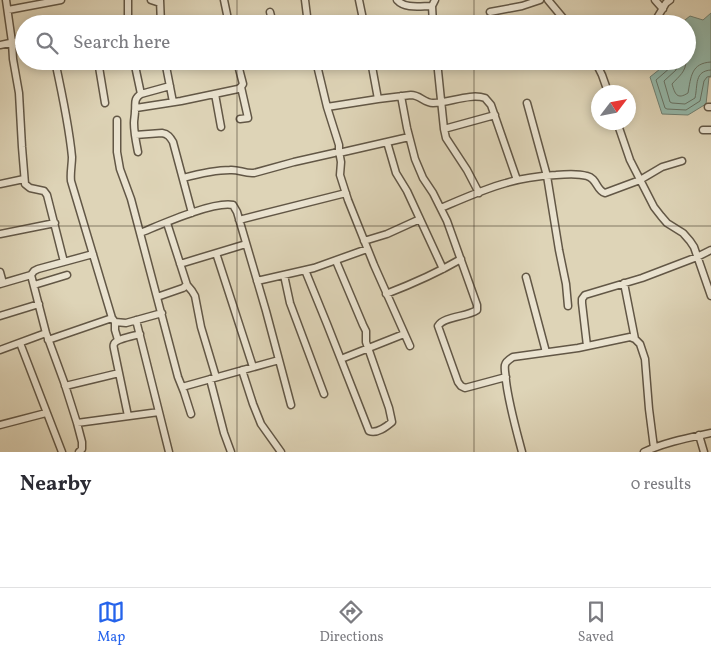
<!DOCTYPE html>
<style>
body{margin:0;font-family:Vollkorn,serif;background:#f7f7f7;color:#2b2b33}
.compass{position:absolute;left:591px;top:85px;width:45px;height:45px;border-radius:50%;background:#fff;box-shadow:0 2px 8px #0003;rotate:58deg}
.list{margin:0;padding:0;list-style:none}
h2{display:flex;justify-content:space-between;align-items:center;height:65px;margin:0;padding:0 20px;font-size:21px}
h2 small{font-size:16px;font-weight:400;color:#7c7c81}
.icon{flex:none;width:28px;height:28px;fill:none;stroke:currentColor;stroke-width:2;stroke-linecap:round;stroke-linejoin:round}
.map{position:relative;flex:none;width:711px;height:452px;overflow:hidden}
.search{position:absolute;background:#fff;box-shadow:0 2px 8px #0003;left:15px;right:15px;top:15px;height:55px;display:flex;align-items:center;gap:12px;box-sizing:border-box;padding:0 18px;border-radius:28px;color:#7c7c81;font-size:19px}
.sheet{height:135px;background:#fff}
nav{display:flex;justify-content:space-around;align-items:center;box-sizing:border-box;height:70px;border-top:1px solid #e1e1e2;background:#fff;font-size:14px;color:#7c7c81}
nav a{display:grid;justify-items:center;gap:2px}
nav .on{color:#2563eb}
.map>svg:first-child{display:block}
</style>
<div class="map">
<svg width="711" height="452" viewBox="0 0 711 452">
<rect width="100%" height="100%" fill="#ded4b7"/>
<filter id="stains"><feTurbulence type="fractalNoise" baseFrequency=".004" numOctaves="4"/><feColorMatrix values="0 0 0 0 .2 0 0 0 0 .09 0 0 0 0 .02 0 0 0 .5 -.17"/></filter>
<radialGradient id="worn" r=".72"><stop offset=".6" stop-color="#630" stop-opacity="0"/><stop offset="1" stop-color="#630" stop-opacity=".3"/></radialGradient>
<path fill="#94b8aa" stroke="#6f8073" d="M711,13V77H709L706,104L688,115L662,114L650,77L670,61H687V24H680L690,16L703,20Z"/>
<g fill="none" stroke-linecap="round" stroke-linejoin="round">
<path stroke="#667265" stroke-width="1" d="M672,61L671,67L656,80L665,108L667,109L686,110L700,101L704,81L707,77L711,76
M678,61L676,70L664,81L670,102L672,103L685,104L695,98C698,85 694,71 711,70
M686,61C686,72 679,76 672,84C675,94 677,100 688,93C691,77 691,63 711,62"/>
<defs>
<path id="minor" d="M6,0L12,42L13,59L19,93L22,147L25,184L30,188L44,191L47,195L64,262
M128,0V24
M151,0L160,3
M160,0L161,24
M224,0L229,24
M305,0L308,24
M359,0L364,24
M397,0C405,9 420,6 432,6L435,0
M548,0L568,24
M655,0L663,9
M432,6L433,24
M8,10L61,0
M270,12L273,24
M490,12L522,6L540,0
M654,23L666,3L670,0
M0,45L24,40
M55,61C62,93 69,125 72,157C72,165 70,173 71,181L112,318L115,322L126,323L162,313
M98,61L105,103
M134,61L141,94
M165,61L173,102
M371,61L378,99
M437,61L444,129L446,138L467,170L479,193
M595,61L602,75L608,92
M215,94L221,127
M401,96L407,128L415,159L423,178L433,193L447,221L477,305V310C467,317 444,316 438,326L458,382L461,386L465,388L506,377
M527,103L547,176L559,250L566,284L568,306
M327,107L378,99L411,95C420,95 424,103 433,103C449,103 470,93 485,98L491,105L517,180
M708,107H711
M136,108L181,101L238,89L241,87L243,84L237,61
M240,119L248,118L241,87
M117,120V152L120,169L131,199L140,233L178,377L184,392L191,414
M617,122L630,160L654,207L661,216L667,223L683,233L690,241L694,247L711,296
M444,129L495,115
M703,130H711
M135,135L162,133C168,134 170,137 173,142L192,213
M387,142L396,173L407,191L443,269
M339,151L341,162L340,175L348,200L374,265L410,346
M138,152C136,142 134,133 134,123C134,119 135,116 135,111C136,104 133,99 141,94L170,86
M339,153L409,137
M183,178C198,174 214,170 230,170C238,169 245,174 254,173L294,162L334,153L339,151V145L327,107L316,61
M0,184L24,179
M441,208C462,199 484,189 506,183C522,178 539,176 556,175C566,174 577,173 587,176C597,178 596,190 605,193L640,180L662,167L682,161
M239,220L346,193
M140,233C160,225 213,201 233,205L237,212L266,311L291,405
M0,234L55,223
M364,241L387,234L420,219
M216,253L253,367
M180,264L246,244
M305,270L327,324L369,431C377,434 386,427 392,422L389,408L366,342V331L363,325L336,261
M0,272L3,283
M284,275L290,303L324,394
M526,277L546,352
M257,281L314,268L367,249
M624,283L635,339
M0,284L31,275
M34,285L67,275
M187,285L192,291L195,296L201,327L216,377
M386,294C412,284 437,273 461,259
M157,297L183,288L187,285L167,223
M0,316L39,304
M136,320L169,452
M115,322V330L118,340
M48,340L112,318
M20,343L62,452
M587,346L582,303V299L585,295L642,278L697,257L711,250
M0,350L46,333
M341,359L404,334
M242,370L253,404L261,424L281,452
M210,379L224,433L231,452
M65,386L119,373
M182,387L279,360
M128,416L114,349C114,348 113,346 114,344C116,339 134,336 140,334
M77,423L159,412
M0,425L46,413
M699,435L704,452
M79,452L82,449V442L77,423L64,382L46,333L31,275L34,271L38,269L93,254
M522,452C516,429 509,405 506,381C506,376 504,370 505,365C506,361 510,359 513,357L578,348L630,337L635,339L640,344L645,359L649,409L654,448
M644,452C666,442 688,438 711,433"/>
</defs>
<use href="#minor" stroke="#625746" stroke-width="9"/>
<use href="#minor" stroke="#eae3d0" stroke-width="6"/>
</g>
<path fill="none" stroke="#382d20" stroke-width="1" stroke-opacity="0.55" d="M237,0V24M474,0V24M237,61V452M474,61V452M0,226H711"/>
<rect width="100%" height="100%" filter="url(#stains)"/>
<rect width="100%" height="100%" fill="url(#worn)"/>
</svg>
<svg class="compass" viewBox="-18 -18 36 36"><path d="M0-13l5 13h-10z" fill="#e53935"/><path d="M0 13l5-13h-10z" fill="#7c7c81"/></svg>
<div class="search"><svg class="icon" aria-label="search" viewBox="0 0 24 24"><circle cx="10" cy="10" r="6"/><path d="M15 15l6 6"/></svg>Search here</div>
</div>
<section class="sheet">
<h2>Nearby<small>0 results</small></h2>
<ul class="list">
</ul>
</section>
<nav>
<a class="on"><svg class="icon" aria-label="map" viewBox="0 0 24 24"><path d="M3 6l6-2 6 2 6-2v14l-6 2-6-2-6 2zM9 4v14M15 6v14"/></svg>Map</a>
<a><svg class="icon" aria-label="directions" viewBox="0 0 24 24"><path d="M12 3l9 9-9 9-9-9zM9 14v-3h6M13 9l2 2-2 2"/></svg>Directions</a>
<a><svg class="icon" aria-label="saved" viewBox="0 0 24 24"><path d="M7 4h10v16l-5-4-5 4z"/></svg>Saved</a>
</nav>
